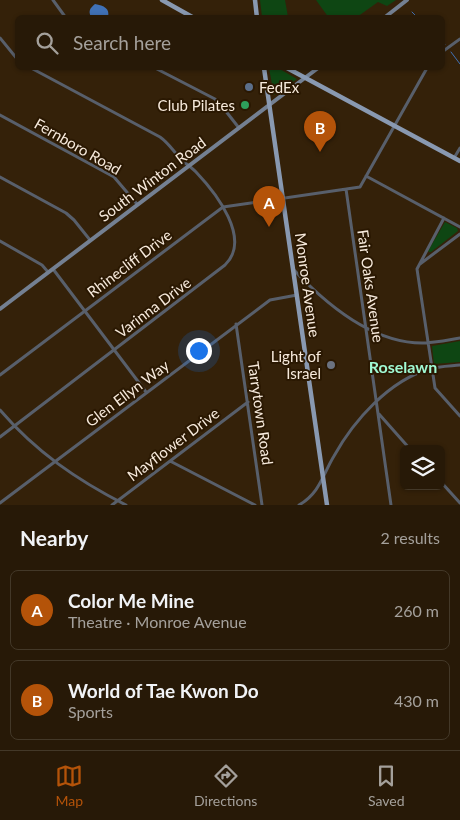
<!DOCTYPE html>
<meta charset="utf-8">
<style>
body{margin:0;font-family:Lato,sans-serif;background:#2f2211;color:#f1f3f6}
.controls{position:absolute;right:15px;bottom:15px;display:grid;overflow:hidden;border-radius:8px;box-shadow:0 1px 4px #0004}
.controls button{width:45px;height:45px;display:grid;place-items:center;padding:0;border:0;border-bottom:1px solid #433828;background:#271907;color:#f1f3f6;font:25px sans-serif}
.you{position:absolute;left:198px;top:350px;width:18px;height:18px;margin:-12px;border:4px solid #fff;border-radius:50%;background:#1a73e8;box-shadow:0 0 0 8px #1a73e833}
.badge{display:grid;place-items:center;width:32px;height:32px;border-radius:50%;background:#b45309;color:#fff;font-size:16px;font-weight:700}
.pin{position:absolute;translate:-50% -41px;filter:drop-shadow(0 1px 2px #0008)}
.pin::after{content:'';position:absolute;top:26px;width:18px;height:15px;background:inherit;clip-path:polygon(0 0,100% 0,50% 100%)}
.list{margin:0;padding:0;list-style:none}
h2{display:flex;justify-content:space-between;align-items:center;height:65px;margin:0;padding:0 20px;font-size:21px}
h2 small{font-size:16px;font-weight:400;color:#a4a09b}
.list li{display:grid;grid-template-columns:32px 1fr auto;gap:15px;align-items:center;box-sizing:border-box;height:80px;margin:0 10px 10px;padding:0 10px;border:1px solid #433828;border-radius:8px}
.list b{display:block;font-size:19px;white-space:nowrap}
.list p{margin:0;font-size:16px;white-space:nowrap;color:#a4a09b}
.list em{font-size:16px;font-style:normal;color:#a4a09b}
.icon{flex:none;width:28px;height:28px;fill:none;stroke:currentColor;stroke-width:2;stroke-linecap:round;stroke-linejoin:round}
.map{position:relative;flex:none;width:460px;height:505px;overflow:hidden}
.search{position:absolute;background:#271907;box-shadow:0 1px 4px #0004;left:15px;right:15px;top:15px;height:55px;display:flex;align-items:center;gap:12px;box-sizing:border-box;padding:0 18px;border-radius:8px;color:#a4a09b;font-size:19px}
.sheet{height:245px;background:#271907}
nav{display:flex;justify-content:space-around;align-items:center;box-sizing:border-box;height:70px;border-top:1px solid #433828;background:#271907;font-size:14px;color:#a4a09b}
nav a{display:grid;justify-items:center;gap:2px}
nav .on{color:#b45309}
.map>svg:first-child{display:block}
</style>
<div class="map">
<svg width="460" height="505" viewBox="0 0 460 505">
<rect width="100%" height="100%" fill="#342109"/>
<path fill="#0e4613" d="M260,0H285L288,17H262Z
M316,0H396L387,6L378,2L357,17L329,18Z
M269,68H278L297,79L274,95Z
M445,222L457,228L458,231L431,252H429L428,251Z
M460,341V362L434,364L432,346Z"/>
<path fill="#4071b6" d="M95,4C104,6 110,8 108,17H91C88,11 90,8 95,4Z"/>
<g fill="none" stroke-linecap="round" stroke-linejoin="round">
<path stroke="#4071b6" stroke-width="1" d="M412,12L418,18
M442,41L445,44
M451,52L460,64"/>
<path stroke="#585f6b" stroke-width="3" d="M53,0L66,18
M0,38L18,60
M442,52L460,39
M155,68L215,99L221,105L239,128
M0,115L114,177L137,204
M454,158L460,148
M366,176L460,227
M0,177L66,213L74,220L90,240
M346,189L391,505
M444,218L417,269L435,388L460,416
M0,241L42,265L48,272
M420,264L460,234
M53,269L146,392
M294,270C326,304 372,343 422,343C434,343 448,340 460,338
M236,324L262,505
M0,375L223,207L360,187L427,68
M0,410C36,452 77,480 126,505
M379,414L410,449
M0,437L225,265C252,239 216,193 196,172C192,168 188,165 184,162C175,154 170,144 160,137L31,68
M170,461L255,505
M441,482L460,503
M0,503L270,300L297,295
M112,505L248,402
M299,505C320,493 323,474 334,456C354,420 389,381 429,369C439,366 450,366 460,365"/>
<path stroke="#748092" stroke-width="4" d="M384,18L407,0
M0,309L318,68"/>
<path stroke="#8999b1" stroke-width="4.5" d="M162,0L194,18
M255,0L257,18
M264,68L327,505
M287,68L460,161"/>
</g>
<circle fill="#5c6f8a" stroke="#2a1802" stroke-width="2" cx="249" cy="87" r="5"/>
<circle fill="#2e9e5b" stroke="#2a1802" stroke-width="2" cx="245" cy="105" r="5"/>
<circle fill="#6b7280" stroke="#2a1802" stroke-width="2" cx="331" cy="365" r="5"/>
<g text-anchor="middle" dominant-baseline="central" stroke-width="4" stroke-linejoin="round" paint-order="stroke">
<g font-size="15" fill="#f7eadc" stroke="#2a1802" text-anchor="end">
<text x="259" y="87" text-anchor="start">FedEx</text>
<text x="235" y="105">Club Pilates</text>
<text x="321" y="356">Light of<tspan x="321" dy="17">Israel</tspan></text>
</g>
<g font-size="15" fill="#f7eadc" stroke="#2a1802">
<text transform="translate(78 146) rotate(30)">Fernboro Road</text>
<text transform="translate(152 179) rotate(-37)">South Winton Road</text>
<text transform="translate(129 263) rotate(-37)">Rhinecliff Drive</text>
<text transform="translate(308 285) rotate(82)">Monroe Avenue</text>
<text transform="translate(371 286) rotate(82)">Fair Oaks Avenue</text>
<text transform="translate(153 307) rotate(-37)">Varinna Drive</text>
<text transform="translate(127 393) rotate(-37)">Glen Ellyn Way</text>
<text transform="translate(261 413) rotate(82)">Tarrytown Road</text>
<text transform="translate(173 444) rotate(-37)">Mayflower Drive</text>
</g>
<g font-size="16" font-weight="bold" fill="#a0f9d3" stroke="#2a1802">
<text x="403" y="366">Roselawn</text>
</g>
</g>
</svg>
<div class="controls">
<button><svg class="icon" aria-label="layers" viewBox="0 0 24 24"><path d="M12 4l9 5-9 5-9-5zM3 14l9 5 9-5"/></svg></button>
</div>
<div class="you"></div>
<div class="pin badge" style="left:269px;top:227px">A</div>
<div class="pin badge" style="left:320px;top:152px">B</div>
<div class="search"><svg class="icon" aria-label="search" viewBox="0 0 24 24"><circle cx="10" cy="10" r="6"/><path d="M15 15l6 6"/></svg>Search here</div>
</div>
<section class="sheet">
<h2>Nearby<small>2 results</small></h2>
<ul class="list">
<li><span class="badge">A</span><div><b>Color Me Mine</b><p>Theatre · Monroe Avenue</p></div><em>260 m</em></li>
<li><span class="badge">B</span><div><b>World of Tae Kwon Do</b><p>Sports</p></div><em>430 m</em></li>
</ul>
</section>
<nav>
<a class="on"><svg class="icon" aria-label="map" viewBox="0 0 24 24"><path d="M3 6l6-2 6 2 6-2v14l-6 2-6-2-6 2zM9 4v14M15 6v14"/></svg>Map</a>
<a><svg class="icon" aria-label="directions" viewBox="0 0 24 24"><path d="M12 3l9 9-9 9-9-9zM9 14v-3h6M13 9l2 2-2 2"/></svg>Directions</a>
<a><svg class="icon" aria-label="saved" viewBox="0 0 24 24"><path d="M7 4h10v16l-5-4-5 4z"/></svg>Saved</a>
</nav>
